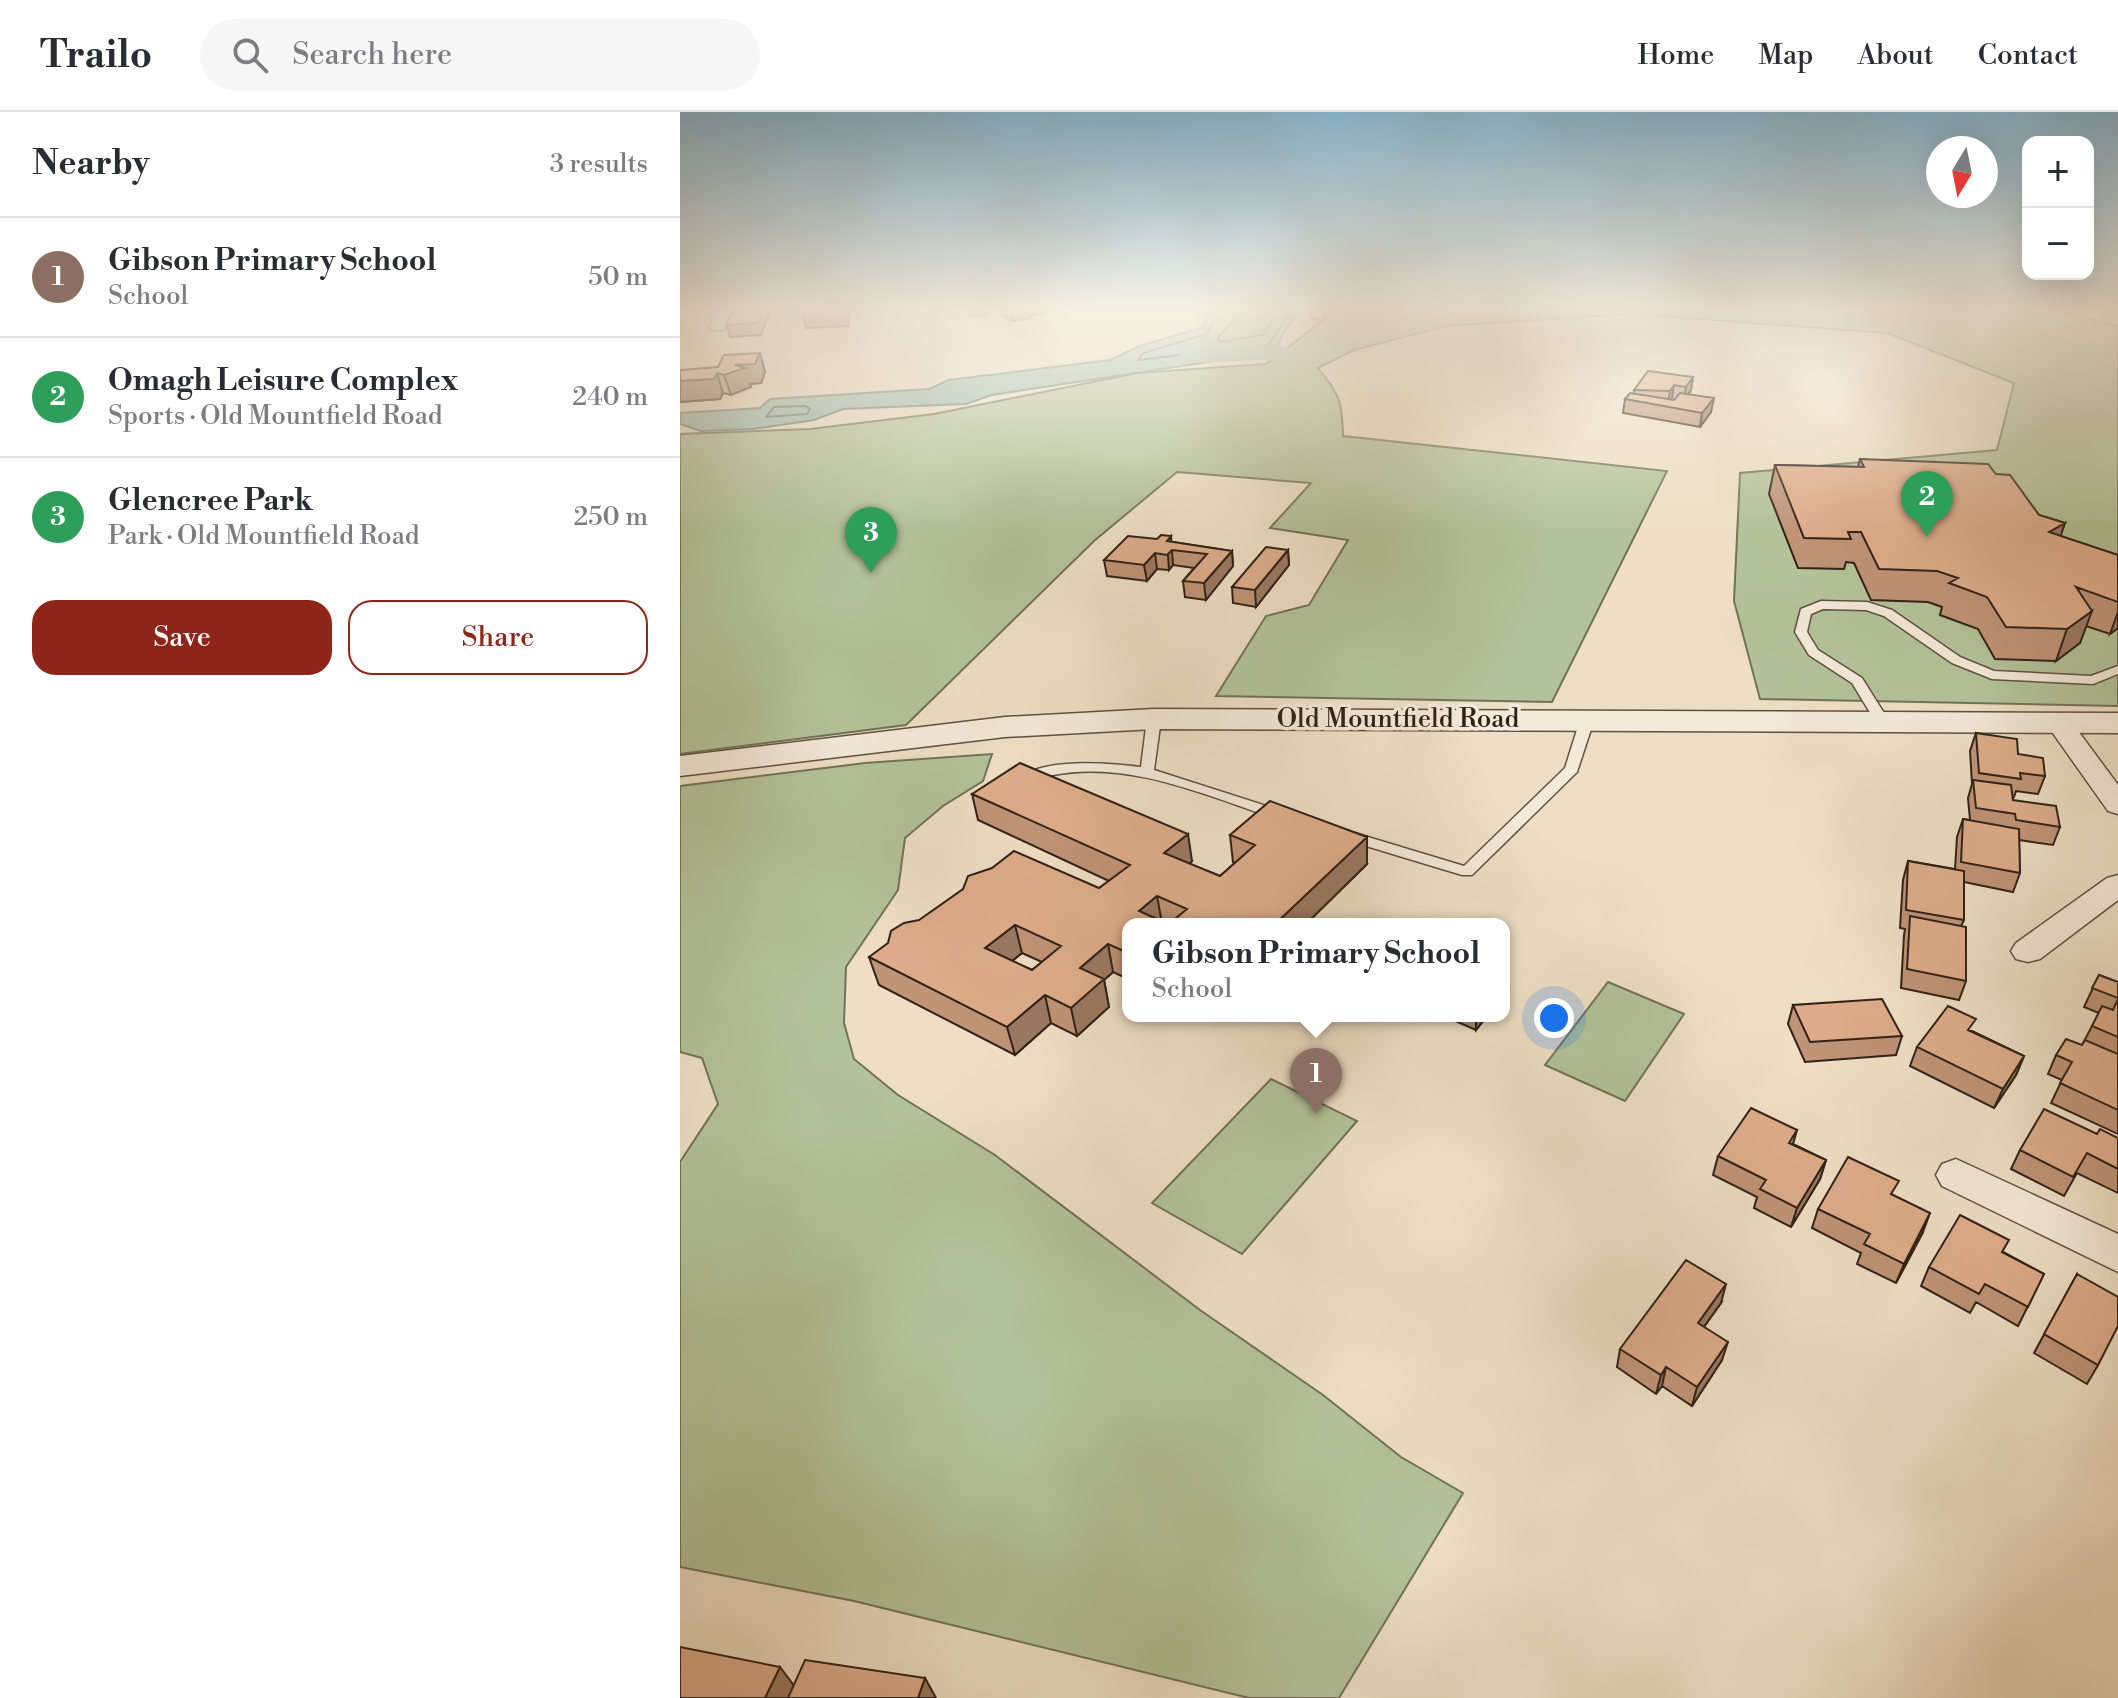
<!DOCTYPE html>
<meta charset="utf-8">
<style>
body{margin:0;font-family:"Libre Bodoni",serif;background:#f7f7f7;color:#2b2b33}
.controls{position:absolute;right:24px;top:24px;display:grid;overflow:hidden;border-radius:16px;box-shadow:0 8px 32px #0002}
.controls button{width:72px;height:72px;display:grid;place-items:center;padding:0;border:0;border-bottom:2px solid #e1e1e2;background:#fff;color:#2b2b33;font:40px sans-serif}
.compass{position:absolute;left:1246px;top:24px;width:72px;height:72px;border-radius:50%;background:#fff;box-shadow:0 8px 32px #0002;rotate:190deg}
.you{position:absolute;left:874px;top:906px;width:28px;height:28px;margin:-20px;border:6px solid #fff;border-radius:50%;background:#1a73e8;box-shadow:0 0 0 12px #1a73e833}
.badge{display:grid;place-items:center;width:52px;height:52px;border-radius:50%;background:#8f2418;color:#fff;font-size:26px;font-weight:700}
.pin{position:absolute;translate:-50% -66px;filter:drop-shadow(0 2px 4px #0008)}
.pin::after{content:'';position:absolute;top:42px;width:28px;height:24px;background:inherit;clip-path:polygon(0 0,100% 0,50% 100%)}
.popup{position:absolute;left:442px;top:806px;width:388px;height:104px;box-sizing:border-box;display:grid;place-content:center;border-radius:16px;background:#fff;filter:drop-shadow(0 2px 6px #0005);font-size:26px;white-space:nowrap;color:#7c7c81}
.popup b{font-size:30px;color:#2b2b33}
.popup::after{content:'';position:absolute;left:50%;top:100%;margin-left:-16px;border:16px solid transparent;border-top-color:#fff}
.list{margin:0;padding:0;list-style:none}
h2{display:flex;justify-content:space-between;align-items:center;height:104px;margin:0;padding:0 32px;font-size:34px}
h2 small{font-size:26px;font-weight:400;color:#7c7c81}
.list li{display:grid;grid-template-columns:52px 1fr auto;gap:24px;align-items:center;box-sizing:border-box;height:120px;padding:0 32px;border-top:2px solid #e1e1e2}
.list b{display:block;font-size:30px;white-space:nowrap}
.list p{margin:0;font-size:26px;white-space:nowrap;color:#7c7c81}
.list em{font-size:26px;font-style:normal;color:#7c7c81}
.actions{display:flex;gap:16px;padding:24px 32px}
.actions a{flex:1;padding:18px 0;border:2px solid #8f2418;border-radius:24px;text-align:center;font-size:28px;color:#8f2418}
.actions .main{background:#8f2418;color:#fff}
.icon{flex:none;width:44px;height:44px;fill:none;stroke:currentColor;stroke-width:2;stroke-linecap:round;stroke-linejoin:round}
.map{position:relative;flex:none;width:1438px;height:1586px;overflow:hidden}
header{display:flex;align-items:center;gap:48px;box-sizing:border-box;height:112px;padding:0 40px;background:#fff;border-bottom:2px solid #e1e1e2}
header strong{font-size:38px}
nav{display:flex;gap:44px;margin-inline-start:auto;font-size:28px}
.search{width:560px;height:72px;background:#f7f7f7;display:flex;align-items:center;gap:20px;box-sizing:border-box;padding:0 28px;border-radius:44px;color:#7c7c81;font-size:30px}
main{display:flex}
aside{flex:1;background:#fff}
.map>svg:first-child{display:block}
</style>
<header>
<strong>Trailo</strong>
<div class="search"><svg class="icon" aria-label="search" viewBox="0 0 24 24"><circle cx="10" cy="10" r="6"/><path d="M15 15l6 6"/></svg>Search here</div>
<nav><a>Home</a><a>Map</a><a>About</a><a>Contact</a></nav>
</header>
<main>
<aside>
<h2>Nearby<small>3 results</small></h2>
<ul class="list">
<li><span class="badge" style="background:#8d6e63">1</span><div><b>Gibson Primary School</b><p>School</p></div><em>50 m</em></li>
<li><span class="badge" style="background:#2e9e5b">2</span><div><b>Omagh Leisure Complex</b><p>Sports · Old Mountfield Road</p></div><em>240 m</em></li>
<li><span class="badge" style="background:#2e9e5b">3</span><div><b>Glencree Park</b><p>Park · Old Mountfield Road</p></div><em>250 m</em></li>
</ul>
<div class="actions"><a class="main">Save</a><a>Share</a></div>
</aside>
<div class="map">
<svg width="1438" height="1586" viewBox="0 0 1438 1586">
<rect width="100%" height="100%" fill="#eedfc4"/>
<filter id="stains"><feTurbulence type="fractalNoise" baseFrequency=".0025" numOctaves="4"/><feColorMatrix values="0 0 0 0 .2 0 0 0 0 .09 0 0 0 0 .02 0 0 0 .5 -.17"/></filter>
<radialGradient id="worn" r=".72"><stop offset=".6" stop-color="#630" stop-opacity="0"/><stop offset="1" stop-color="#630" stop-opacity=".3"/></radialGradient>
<path fill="#b3c399" stroke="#727258" stroke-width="2" d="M658,197H1370L1438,214V594L1080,587L1054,489L1060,361L1317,338L1334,271L1207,221L952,202L766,214L674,238L638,256C660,284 662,287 663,324L987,359L872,590L536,584L586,504L629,493L668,428L590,416L631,371L497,360L414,429L226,613L0,642V322L130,317L254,302L457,261L586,252Z
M312,642L303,669L263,694L225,726L218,778L166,855L164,911L174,947L218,983L315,1043L520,1198L643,1283L721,1345L783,1381L659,1586H569L174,1489L0,1455V1050L38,992L22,946L0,940V674L185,651Z
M928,870L1004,902L945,989L865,953Z
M591,967L677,1009L562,1142L472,1091Z"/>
<path fill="#99bdb1" stroke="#6f7f74" stroke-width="2" d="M549,197H623L608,214L593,240L312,283L286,292L163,297L134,308L73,317L21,319L0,312V301L80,296L90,287L249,277L269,268L430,248L460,234L523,215L528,203Z"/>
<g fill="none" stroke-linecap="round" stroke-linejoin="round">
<path stroke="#646f64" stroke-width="2" d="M546,197L544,205L533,211L527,222L463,241L458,248L588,233L612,197
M556,197L553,209L538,225L540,230L583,223L599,197
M126,294L130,297L127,302L86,305L94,295Z"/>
<path fill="#99bdb1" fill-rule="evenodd" d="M595,232L606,235L610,241L606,247L515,251L504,248L500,242L504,236L515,233Z"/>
<defs>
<path id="service" d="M1141,489L1187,490L1212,498L1280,545L1314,559L1411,564L1438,554V562L1413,572L1312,567L1272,551L1204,504L1186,498L1143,497L1131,502L1127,520L1138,538L1182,566L1209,609L1202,613L1197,612L1172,571L1129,543L1115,520L1121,497Z
M474,603L481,607L474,658L605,700L607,703L605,706H595C524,683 449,648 373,663C362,665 353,670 343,672L336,668C363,645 427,651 461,655L467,607Z
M907,604L914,608L897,660L792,763H782L663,727L660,724L668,719L784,754L885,656L900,608Z"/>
<path id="minor" d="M41,197H56L43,218H31L29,215Z
M1378,602L1387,604L1438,673V702L1428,699L1365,610L1369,604Z
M1438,763V788L1360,847L1348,850L1336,847L1331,839L1336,831L1427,766Z
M1276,1047L1438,1122V1160L1262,1074L1256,1063L1262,1052Z"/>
<path id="tertiary" d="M474,597L1438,601V621L474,617L325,625L0,664V644L325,605Z"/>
</defs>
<use href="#service" stroke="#605043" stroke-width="3"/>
<use href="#minor" stroke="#605043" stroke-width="3"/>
<use href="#tertiary" stroke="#605043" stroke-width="3"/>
<use href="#service" fill="#f4ead9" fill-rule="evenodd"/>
<use href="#minor" fill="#f4ead9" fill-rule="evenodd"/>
<use href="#tertiary" fill="#f4ead9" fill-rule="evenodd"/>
</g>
<path fill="#bf9477" stroke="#302118" stroke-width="2" fill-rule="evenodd" d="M287,197H307L306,203L288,204Z
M322,197H378V198L350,204L351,206L333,209L323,204Z
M631,197H655L644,209L631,207Z
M80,241L85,260L81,271L70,272L71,275L51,283L43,281L40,287L0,290L38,255Z
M1013,265L1011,278L1008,282L1031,300L1020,315L943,301L945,287L954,282V278Z
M1180,347L1316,362L1359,403L1385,411L1380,424L1438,443V516L1430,522L1406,514L1400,531L1376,549L1315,547L1298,517L1260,503L1262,495L1248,490L1191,488L1174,451L1166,450L1164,457L1118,456L1089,382L1095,353L1178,355Z
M492,430L552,439L553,454L526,488L505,485L503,469L514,456L493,453L489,458L477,457L467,469L427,464L424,448Z
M608,438L609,453L576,495L553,491L552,475Z
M1296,621L1338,642L1365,664L1358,682L1336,679L1334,685H1332L1333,688L1380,715L1373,733L1339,728L1340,761L1333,780L1284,770V808L1281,814L1286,869L1279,888L1221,876L1224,823L1225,817L1220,816L1223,768L1228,749L1275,757L1277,725L1283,707L1290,708L1288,686L1292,672L1290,639Z
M292,682L512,749L509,752L540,764L555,751L553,750L550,723L687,752L626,812H448V867L433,860L424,868L429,895L397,924L371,911L335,943L199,873L189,845L419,776L429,769L298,708ZM342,841L362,850L352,858L332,849Z
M1419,863L1438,870V1022L1371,991L1382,968L1368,962L1376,943L1402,933L1419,901L1404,895Z
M1113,893L1222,924L1216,943L1125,950L1108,912Z
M764,904H807L796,918Z
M1292,919L1344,944L1336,963L1314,996L1230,954L1237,935Z
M1117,1018L1113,1032L1146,1048L1140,1067L1111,1115L1074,1096L1077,1085L1033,1063L1038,1044Z
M1417,1022L1438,1026V1081L1397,1061L1384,1084L1331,1057L1340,1038Z
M1213,1083L1243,1120L1216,1171L1177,1152L1181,1141L1132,1116L1138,1097Z
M1323,1140L1364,1162L1338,1214L1296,1190L1290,1201L1241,1174L1249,1155Z
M1397,1162L1418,1253L1407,1272L1354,1241Z
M1041,1191L1024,1215L1042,1248L1012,1294L982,1274L976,1282L937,1255L940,1237Z"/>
<path fill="#9b7861" stroke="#302118" stroke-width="2" d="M83,197H91L81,223L50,225L46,213Z
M168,197L170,205L168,214L126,216L122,204Z
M331,197H378V198L350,204L351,206L333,209Z
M644,197H655L644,209Z
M80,241L85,260L81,271L70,272L71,275L51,283L44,263L55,253Z
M37,261L43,281L40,287L0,290V269Z
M1013,265L1011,278L1004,288L1006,275Z
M994,273L992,286L988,292L990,279Z
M1034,286L1031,300L1020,315L1022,301Z
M1385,411L1375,441L1369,420Z
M491,424L493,453L489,458L487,429Z
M608,438L609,453L576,495L575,478Z
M552,439L553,454L526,488L524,471Z
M475,441L477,457L467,469L464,453Z
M1412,499L1400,531L1376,549L1387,517Z
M1438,500V516L1430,522Z
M508,722L512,749L488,769L484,741Z
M687,725V752L626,812H595Z
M477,784L482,811L459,799Z
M335,813L342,841L313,864L305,836Z
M428,832L433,860L424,868L429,895L397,924L391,896L400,856Z
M365,883L371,911L335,943L327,915Z
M796,904H807L796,918Z
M1344,944L1336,963L1314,996L1323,977Z
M1146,1048L1140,1067L1111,1115L1117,1096Z
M1250,1101L1243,1120L1216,1171L1224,1152Z
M1046,1172L1041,1191L1013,1230L1018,1211Z
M1048,1230L1042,1248L1012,1294L1017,1275Z
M986,1255L982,1274L976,1282L981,1263Z
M100,1555L118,1579L115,1586H85Z
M245,1566L256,1586H238Z"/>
<path fill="#deac8a" stroke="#302118" stroke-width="2" fill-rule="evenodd" d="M54,197H83L78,211L46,213Z
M125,197H166L165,201L122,204Z
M80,241L75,252L55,253L65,256L44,263L37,261L34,267L0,269V258L38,255L44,243Z
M968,259L1013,265L1006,275L994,273L990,279L954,278Z
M950,281L994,288L1000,281L1034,286L1022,301L945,287Z
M1180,347L1308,352L1316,362L1330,363L1359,403L1385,411L1369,420L1438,443V490L1396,475L1412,499L1387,517L1326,515L1307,485L1269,471L1278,466L1257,459L1199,457L1181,420H1168L1171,427L1124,426L1095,353L1184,355Z
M481,423L491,424L487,429L552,439L524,471L503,469L527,442L492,438L487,443L475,441L464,453L424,448L448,424L477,427Z
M586,435L608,438L575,478L552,475Z
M1296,621L1337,627L1338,642L1363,646L1365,664L1340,661L1341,667L1299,661Z
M340,651L508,722L484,741L540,764L575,733L550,723L590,689L687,725L595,812H489L507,797L477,784L459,799L488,812H448V841L428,832L400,856L424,867L391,896L365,883L327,915L189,845L208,831L211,819L224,811L239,808L283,777L288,764L312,756L334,739L419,776L450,753L292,682ZM335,813L381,834L352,858L305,836Z
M1293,668L1331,673L1333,688L1376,694L1380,715L1336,708L1335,702L1296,696Z
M1283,707L1339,717L1340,761L1281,750Z
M1228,749L1284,759V808L1226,798Z
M1230,804L1286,815V869L1227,857Z
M1419,863L1438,870V886L1412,876Z
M1202,887L1222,924L1130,930L1113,893Z
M1438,887V925L1412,914L1422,894L1433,898Z
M1268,894L1296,907L1288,918L1344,944L1323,977L1237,935Z
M1386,927L1402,933L1405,928L1438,942V998L1380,971L1392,950L1376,943Z
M1071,996L1117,1018L1109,1031L1146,1048L1117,1096L1080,1077L1086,1068L1038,1044Z
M1364,997L1417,1022L1420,1017L1438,1026V1057L1407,1041L1393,1065L1340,1038Z
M1168,1045L1219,1069L1211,1082L1250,1101L1224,1152L1184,1132L1190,1122L1138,1097Z
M1280,1103L1329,1128L1322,1140L1364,1162L1348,1195L1305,1172L1299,1182L1249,1155Z
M1006,1148L1046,1172L1018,1211L1048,1230L1017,1275L986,1255L981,1263L940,1237Z
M1397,1162L1438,1185V1214L1418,1253L1364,1222Z
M0,1535L100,1555L85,1586H0Z
M125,1548L245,1566L238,1586H108Z"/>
<linearGradient id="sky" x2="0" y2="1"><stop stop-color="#88b8d2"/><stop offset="0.47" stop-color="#f7f1e4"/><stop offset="1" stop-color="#f7f1e4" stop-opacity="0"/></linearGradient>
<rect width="1438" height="419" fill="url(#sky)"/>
<g text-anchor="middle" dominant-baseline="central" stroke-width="7" stroke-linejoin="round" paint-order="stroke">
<g font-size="26" fill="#302118" stroke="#f4ead9">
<text x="718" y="607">Old Mountfield Road</text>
</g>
</g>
<rect width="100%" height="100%" filter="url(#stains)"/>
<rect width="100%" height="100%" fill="url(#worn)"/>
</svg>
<div class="controls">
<button>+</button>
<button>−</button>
</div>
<svg class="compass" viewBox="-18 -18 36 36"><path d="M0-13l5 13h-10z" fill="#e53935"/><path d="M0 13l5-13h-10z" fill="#7c7c81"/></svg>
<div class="you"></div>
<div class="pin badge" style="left:636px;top:1002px;background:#8d6e63">1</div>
<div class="popup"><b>Gibson Primary School</b>School</div>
<div class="pin badge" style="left:1247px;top:425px;background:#2e9e5b">2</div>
<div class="pin badge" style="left:191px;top:461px;background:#2e9e5b">3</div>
</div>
</main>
